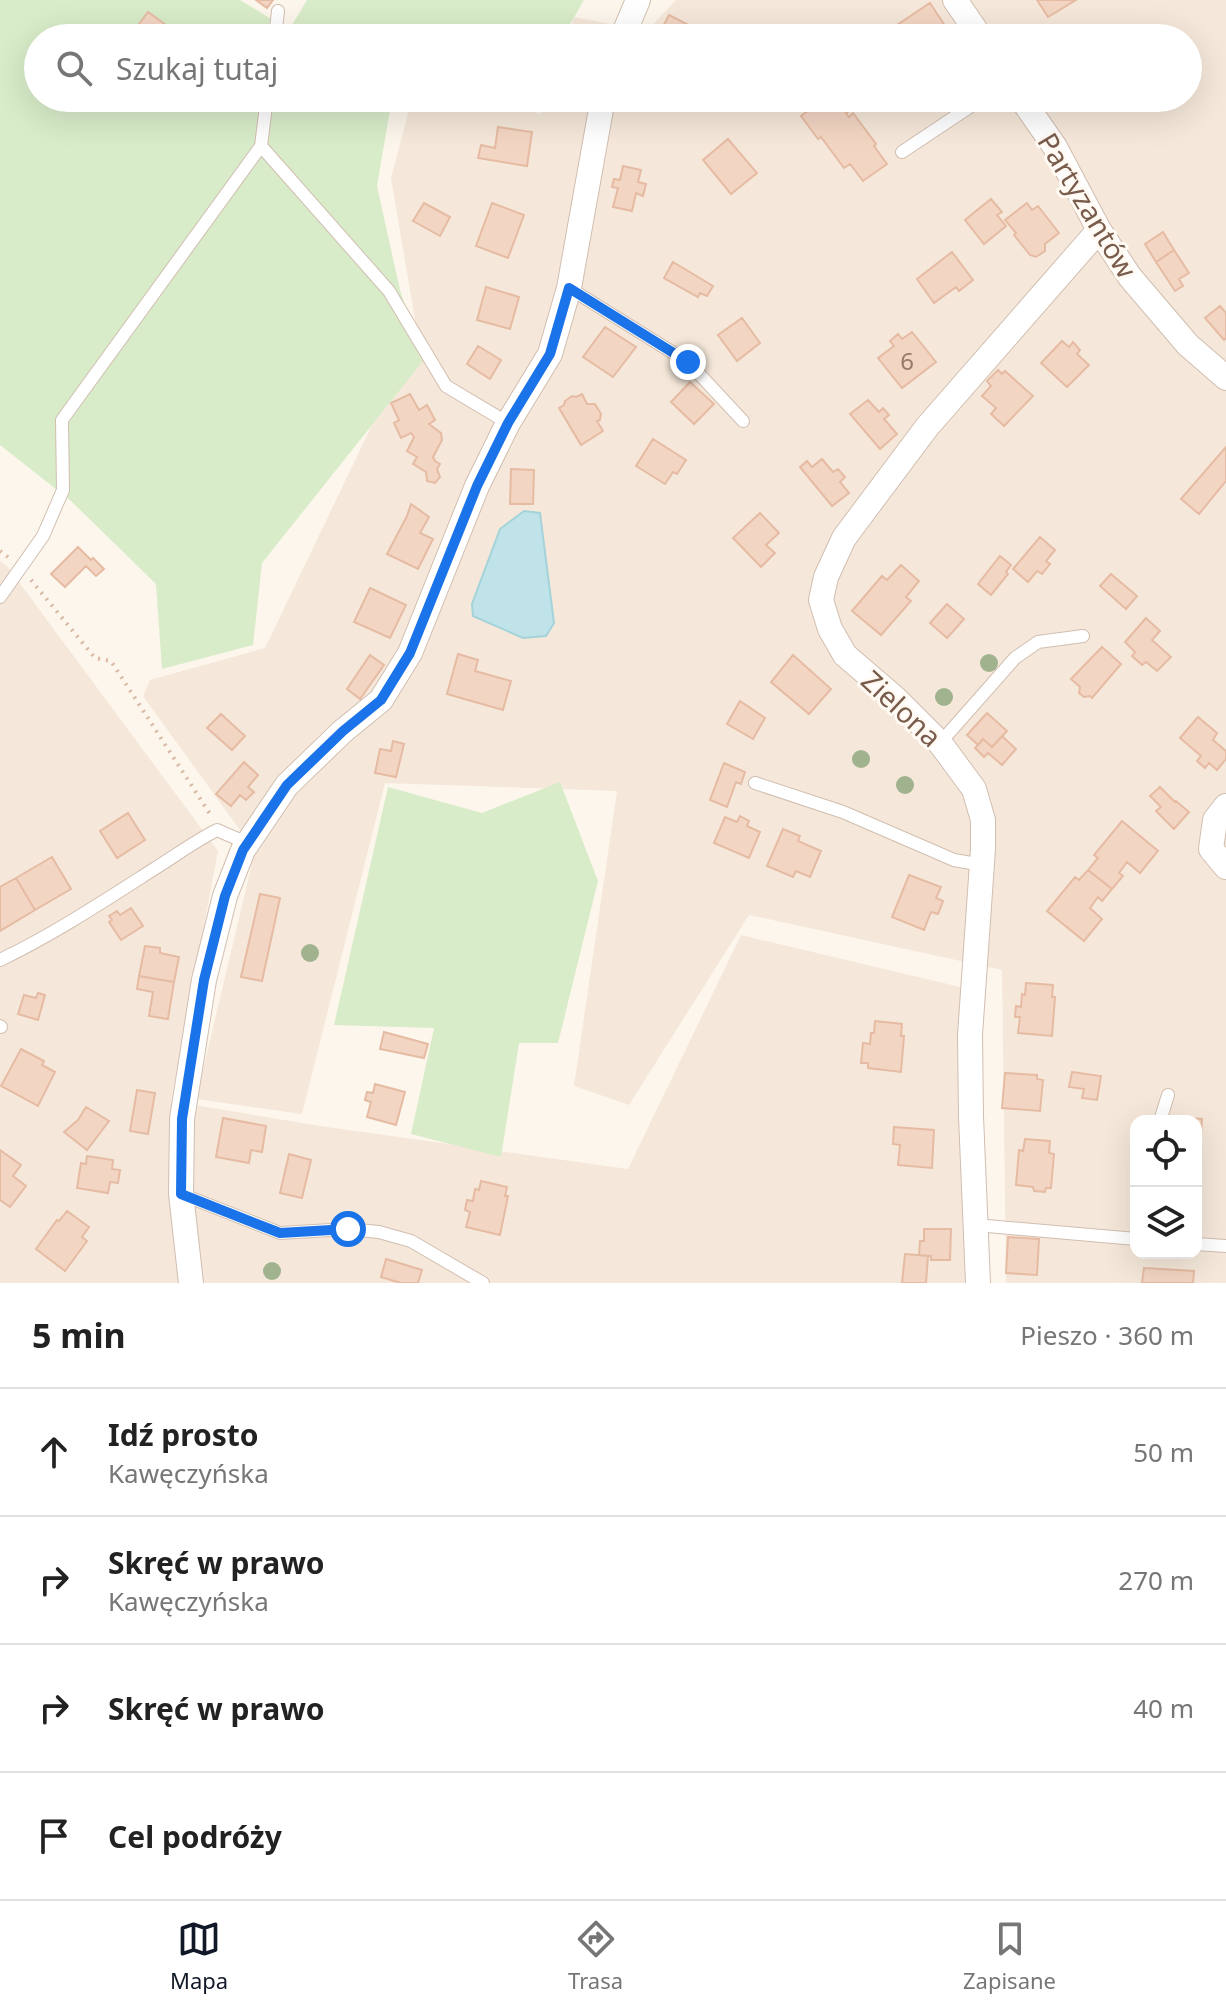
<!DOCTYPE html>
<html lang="pl">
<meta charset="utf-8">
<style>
body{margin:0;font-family:"Noto Sans",sans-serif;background:#f6f6f6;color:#222}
.controls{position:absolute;right:24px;bottom:24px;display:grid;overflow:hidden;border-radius:16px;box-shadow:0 8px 32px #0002}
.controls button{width:72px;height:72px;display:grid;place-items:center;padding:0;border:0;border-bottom:2px solid #e0e0e0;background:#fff;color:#222;font:40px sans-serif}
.stop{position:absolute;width:24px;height:24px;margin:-18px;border:6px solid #1a73e8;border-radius:50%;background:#fff}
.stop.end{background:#1a73e8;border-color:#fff;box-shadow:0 2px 8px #0008}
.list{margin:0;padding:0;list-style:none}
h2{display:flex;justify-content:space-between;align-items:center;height:104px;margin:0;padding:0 32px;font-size:34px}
h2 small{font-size:26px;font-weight:400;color:#767676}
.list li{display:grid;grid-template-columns:52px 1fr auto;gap:24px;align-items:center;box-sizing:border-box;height:128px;padding:0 32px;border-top:2px solid #e0e0e0}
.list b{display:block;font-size:30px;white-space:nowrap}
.list p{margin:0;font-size:26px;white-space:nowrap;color:#767676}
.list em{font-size:26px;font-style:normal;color:#767676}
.icon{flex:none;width:44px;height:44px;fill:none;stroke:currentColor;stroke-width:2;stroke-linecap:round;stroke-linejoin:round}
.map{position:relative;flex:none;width:1226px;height:1283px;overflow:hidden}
.search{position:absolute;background:#fff;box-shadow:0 8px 32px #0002;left:24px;right:24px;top:24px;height:88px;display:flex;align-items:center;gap:20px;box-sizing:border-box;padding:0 28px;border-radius:44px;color:#767676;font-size:30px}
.sheet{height:616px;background:#fff}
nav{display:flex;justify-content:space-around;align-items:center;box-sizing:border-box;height:112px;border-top:2px solid #e0e0e0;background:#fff;font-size:22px;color:#767676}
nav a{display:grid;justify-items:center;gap:4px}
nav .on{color:#111827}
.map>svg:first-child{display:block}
</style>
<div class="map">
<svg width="1226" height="1283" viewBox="0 0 1226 1283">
<rect width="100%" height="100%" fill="#fdf6ec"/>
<path fill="#f5e8da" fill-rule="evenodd" d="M676,0H1226V1283H1006L1002,970L749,915L629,1105L574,1086L617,791L385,783L302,1114L196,1099L255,851L143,696L150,680L265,648L372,425L422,361L391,178L412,98H495L540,114L546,98H1188V38H567L574,17L647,31ZM1136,1121H1196V1253H1136Z
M0,561L7,566L218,851L171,1101L320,1126L628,1169L741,935L973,990L986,1283H0Z"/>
<path fill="#d8ecc9" d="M0,0H240L289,30L307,0H584L562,38H38V98H392L377,186L400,290L423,361L262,563L253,645L162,669L156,584L71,501L0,445Z
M560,782L598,881L558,1043H519L501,1157L411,1134L434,1028L334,1025L388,787L482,813Z"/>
<path fill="#bfe3e8" stroke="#a5d3da" stroke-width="2" d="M524,511L540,513L554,623L546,636L523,638L473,616L472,604L500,529Z"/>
<path fill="#f3d5c3" stroke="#e6bba3" stroke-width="2" d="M256,0H273L267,8Z
M1037,0H1076L1048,17Z
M930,3L953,38H906L897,25Z
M148,12L184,38H144L134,31Z
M669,15L700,31L697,38H657Z
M868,26L875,38H849Z
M1106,26L1114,38H1088Z
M459,98H485L483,108L458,102Z
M825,98H837L848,112L846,113L849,117L853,113L876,144L874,146L887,164L863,181L850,164L844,168L821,137L818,139L801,116Z
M498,127L532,132L527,166L478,158L481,145L495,148Z
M728,139L757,173L731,194L703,160Z
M623,166L641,170L638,182L646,184L643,196L636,193L632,211L613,207L618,188L612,187L614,179L620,180Z
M991,199L1002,212L997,215L1006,226L984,244L965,220Z
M424,203L450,217L440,236L413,221Z
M492,203L524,215L508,258L476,246Z
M1027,203L1032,210L1038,206L1059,233L1045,244V251L1036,257L1030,255L1014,235L1016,233L1005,220Z
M1163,232L1174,250L1156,262L1145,244Z
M1174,250L1189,273L1179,279L1183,286L1175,291L1156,262Z
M952,252L973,280L959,291L956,287L934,303L917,279Z
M673,262L713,286L707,296L700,293L698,297L664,278Z
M486,287L519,297L510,329L477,320Z
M1220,306L1226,313V338L1224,340L1205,318Z
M742,318L760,343L737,361L718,335Z
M605,327L636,347L613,377L583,357Z
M912,332L936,362L902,388L878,358L894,346L890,341L898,334L902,339Z
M1062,341L1069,347L1073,342L1080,350L1077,354L1089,365L1067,387L1041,363Z
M478,346L501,360L490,379L467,364Z
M998,370L1002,374L1005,371L1033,396L1004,426L991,414L996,408L982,396L991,386L987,381Z
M690,382L714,404L694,424L671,402Z
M410,394L419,410L427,405L435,420L429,424L441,433L442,440L433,457L435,461L440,464L437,469L440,477L435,483L427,481L426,472L413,464L417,457L407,451L414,437L411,433L401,438L394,423L399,420L391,403Z
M582,394L587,404H595L601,414L600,420L597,421L603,431L581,445L559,408L564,405L565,401L572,396L576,397Z
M868,400L879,412L883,408L889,415L884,419L897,434L880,449L850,414Z
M653,439L686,460L677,474L673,472L665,484L636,466Z
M1226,447V481L1199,514L1181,499Z
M822,459L833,472L838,469L845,477L840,482L849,493L832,506L800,467L807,461L812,467Z
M511,469L534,470L533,504H510Z
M411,504L429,517L420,533L433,539L418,569L387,554L407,516Z
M760,513L779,533L766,545L775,553L761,567L733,538Z
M1040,537L1055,550L1046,561L1050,564L1042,574L1037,571L1028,582L1013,569Z
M78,547L91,560L93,558L104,569L96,576L86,566L65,587L51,574Z
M1000,556L1011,565L1006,572L1008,574L991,595L978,584Z
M901,565L919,581L906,597L911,601L881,635L852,611L882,576L887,580Z
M1111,574L1137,596L1126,609L1100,586Z
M370,588L406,605L390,638L354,622Z
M947,604L964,619L947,638L930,623Z
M1146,618L1160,631L1152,640L1171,657L1157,671L1146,662L1142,665L1132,656L1135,652L1125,642Z
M1102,647L1121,664L1092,698L1090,696L1084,697L1079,693L1080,687L1071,679Z
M458,654L478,660L475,671L511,681L503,710L447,694Z
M370,655L384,665L360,699L347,689Z
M793,655L831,689L809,714L771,682Z
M740,701L765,718L753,739L727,724Z
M987,713L1007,731L992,747L983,739L978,745L967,735Z
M221,714L245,736L232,750L207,728Z
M1198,717L1217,733L1213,740L1226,751V759L1217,770L1209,763L1205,768L1197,761L1201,756L1180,738Z
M1002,736L1016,749L1002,765L988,753L984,757L975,748L983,739L992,747Z
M393,741L404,744L396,777L375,773L380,749L391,751Z
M244,762L258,775L248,787L254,792L246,800L240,795L231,806L216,794Z
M724,763L745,772L741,784L736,782L727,807L710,800Z
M1160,787L1175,802L1176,801L1189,812L1174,829L1156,811L1161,807L1150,796Z
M128,813L145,840L117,858L100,831Z
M740,816L749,821L747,826L760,832L749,858L714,843L725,817L737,822Z
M1122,821L1158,851L1140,873L1127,862L1119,873L1123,876L1112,889L1088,870L1098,858L1094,855Z
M783,829L800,836L798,841L821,851L810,877L796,871L793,877L767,866Z
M52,857L71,889L35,910L16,878Z
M1088,870L1112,889L1102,901L1098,897L1090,908L1102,919L1084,941L1047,911L1075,877L1079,880Z
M909,875L941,887L936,898L943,901L938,914L931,912L924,930L892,917Z
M16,878L35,910L0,931V887Z
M260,894L280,898L262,981L241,977Z
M131,908L143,926L121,940L109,922L112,920L109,916L117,911L120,915Z
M145,946L160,948V953L179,957L174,982L139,976Z
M139,976L174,982L168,1019L149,1016L153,992L137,989Z
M1026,983L1053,985L1052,997H1055L1052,1036L1018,1033L1020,1017H1015L1016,1006L1021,1007L1022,994L1025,995Z
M38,993L45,995L38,1020L18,1014L24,995L36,998Z
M875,1021L902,1024L901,1036H904L901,1072L868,1068V1063H861L863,1043L870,1044L871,1033H874Z
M384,1032L428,1044L424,1058L380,1049Z
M21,1049L44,1061L42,1065L55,1072L38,1106L1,1086Z
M1072,1072L1101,1076L1097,1100L1082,1098L1084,1089L1069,1087Z
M1005,1073L1037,1075V1079L1043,1080L1040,1111L1002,1108Z
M375,1084L405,1092L396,1125L367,1117L371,1102L365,1100L367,1092L373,1093Z
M137,1090L155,1093L148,1134L130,1131Z
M86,1107L109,1121L87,1150L64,1132L78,1120Z
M1174,1117L1202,1119L1197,1188L1196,1121H1173Z
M223,1118L266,1126L262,1152L251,1150L249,1163L216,1157Z
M894,1127L934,1130L932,1168L898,1165L900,1145L893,1144Z
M1025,1139L1050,1141L1049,1153L1054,1154L1051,1188H1046L1045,1192L1034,1191L1033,1187L1016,1185L1019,1150L1023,1151Z
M0,1150L21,1165L13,1176L26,1186L10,1207L0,1200Z
M289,1154L311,1160L302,1198L280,1193Z
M87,1156L113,1160L112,1169L120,1170L118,1183L110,1182L108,1193L77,1188L81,1163L86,1164Z
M481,1181L507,1187L505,1196H508L500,1235L466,1227L470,1212L465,1210L467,1200L473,1201L475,1189L479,1190Z
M67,1211L89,1227L82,1237L87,1241L65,1271L36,1249L57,1220L59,1221Z
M924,1229H951L950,1260H931V1256L919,1255L920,1241H924Z
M1008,1237L1039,1239L1037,1275L1006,1273Z
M905,1254L928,1256L926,1283H902Z
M386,1259L422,1270L418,1283H401L381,1277Z
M1144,1268L1194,1271L1193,1283H1142Z"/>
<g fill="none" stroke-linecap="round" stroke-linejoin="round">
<defs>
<path id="lane" d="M275,38L278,11
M267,98L261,146L389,291L446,386L508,423
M902,152L983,98
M569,288L688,362L743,421
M0,597L43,536L63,490L62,420L261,146
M940,743L1015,658L1038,642L1083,636
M755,783L843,812L954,860L982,865
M0,960C54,934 104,901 154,869C175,856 195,841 217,830L247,843
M0,1026L1,1027
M1160,1121L1168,1095
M181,1194L280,1233L348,1229L379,1232L411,1241L483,1283
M976,1225L1136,1239
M1196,1244L1226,1246"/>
<path id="street" d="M955,0L981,38
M622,38L638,0
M1021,98L1055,147L1099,230L1130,277L1188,345L1226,378
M1226,806L1215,820L1211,849L1226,867
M191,1283L181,1194L182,1119L204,980L225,896L243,850L287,785L343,731L381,700L410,653L477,486L508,423L550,354L569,288L603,98
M978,1283L971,1116L970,1035L983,849V820L974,789L940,743L895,698L845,655L830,629L821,600L826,577L844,538L927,427L1099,230"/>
</defs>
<use href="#lane" stroke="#d1beb0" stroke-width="14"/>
<use href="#street" stroke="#d1beb0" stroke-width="26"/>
<path stroke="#d9b8a5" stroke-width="4" stroke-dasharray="2 6" stroke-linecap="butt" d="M0,551L8,557
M31,580L95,658L111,661L210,814"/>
<use href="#lane" stroke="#fff" stroke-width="12"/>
<use href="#street" stroke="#fff" stroke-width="24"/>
</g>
<g fill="#a0b28e">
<circle cx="989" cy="663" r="9"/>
<circle cx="944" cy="697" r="9"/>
<circle cx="861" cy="759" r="9"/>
<circle cx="905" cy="785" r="9"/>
<circle cx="310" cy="953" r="9"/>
<circle cx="272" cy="1271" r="9"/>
</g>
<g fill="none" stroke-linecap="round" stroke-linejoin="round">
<path stroke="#1a73e8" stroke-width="10" d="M348,1229L280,1233L181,1194L182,1119L204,980L225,896L243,850L287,785L343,731L381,700L410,653L477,486L508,423L550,354L569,288L688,362"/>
</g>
<g text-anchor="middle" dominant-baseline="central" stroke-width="6" stroke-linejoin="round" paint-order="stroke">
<g font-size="24" fill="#987a6a">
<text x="907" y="360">6</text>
</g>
<g font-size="28" fill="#7a5c4d" stroke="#fffaf3">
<text transform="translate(1088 205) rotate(59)">Partyzantów</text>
<text transform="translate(902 708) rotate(43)">Zielona</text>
</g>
</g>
</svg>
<div class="controls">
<button><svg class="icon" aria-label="locate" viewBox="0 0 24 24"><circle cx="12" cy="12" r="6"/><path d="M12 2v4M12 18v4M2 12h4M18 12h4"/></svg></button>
<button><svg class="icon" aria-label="layers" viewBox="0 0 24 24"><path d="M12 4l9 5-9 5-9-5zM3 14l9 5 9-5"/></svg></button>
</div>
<div class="stop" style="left:348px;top:1229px"></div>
<div class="stop end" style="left:688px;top:362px"></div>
<div class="search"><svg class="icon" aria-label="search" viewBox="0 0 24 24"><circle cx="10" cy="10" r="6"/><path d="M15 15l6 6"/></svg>Szukaj tutaj</div>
</div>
<section class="sheet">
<h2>5 min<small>Pieszo · 360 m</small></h2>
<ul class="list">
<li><svg class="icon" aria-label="ahead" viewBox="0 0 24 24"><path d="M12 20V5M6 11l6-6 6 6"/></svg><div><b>Idź prosto</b><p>Kawęczyńska</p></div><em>50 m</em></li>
<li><svg class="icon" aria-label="right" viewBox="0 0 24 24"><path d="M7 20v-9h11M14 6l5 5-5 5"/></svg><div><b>Skręć w prawo</b><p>Kawęczyńska</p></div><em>270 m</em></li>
<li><svg class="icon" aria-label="right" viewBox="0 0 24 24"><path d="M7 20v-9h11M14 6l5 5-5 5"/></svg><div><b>Skręć w prawo</b></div><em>40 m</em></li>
<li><svg class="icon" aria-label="arrive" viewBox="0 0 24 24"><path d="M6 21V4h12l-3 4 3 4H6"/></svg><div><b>Cel podróży</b></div></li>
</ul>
</section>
<nav>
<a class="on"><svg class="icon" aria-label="map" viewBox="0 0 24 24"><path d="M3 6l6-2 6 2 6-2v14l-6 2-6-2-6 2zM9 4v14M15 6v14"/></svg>Mapa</a>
<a><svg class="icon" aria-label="directions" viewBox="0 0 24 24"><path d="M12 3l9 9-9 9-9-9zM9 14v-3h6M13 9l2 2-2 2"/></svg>Trasa</a>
<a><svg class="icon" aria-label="saved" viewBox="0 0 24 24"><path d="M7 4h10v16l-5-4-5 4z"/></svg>Zapisane</a>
</nav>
